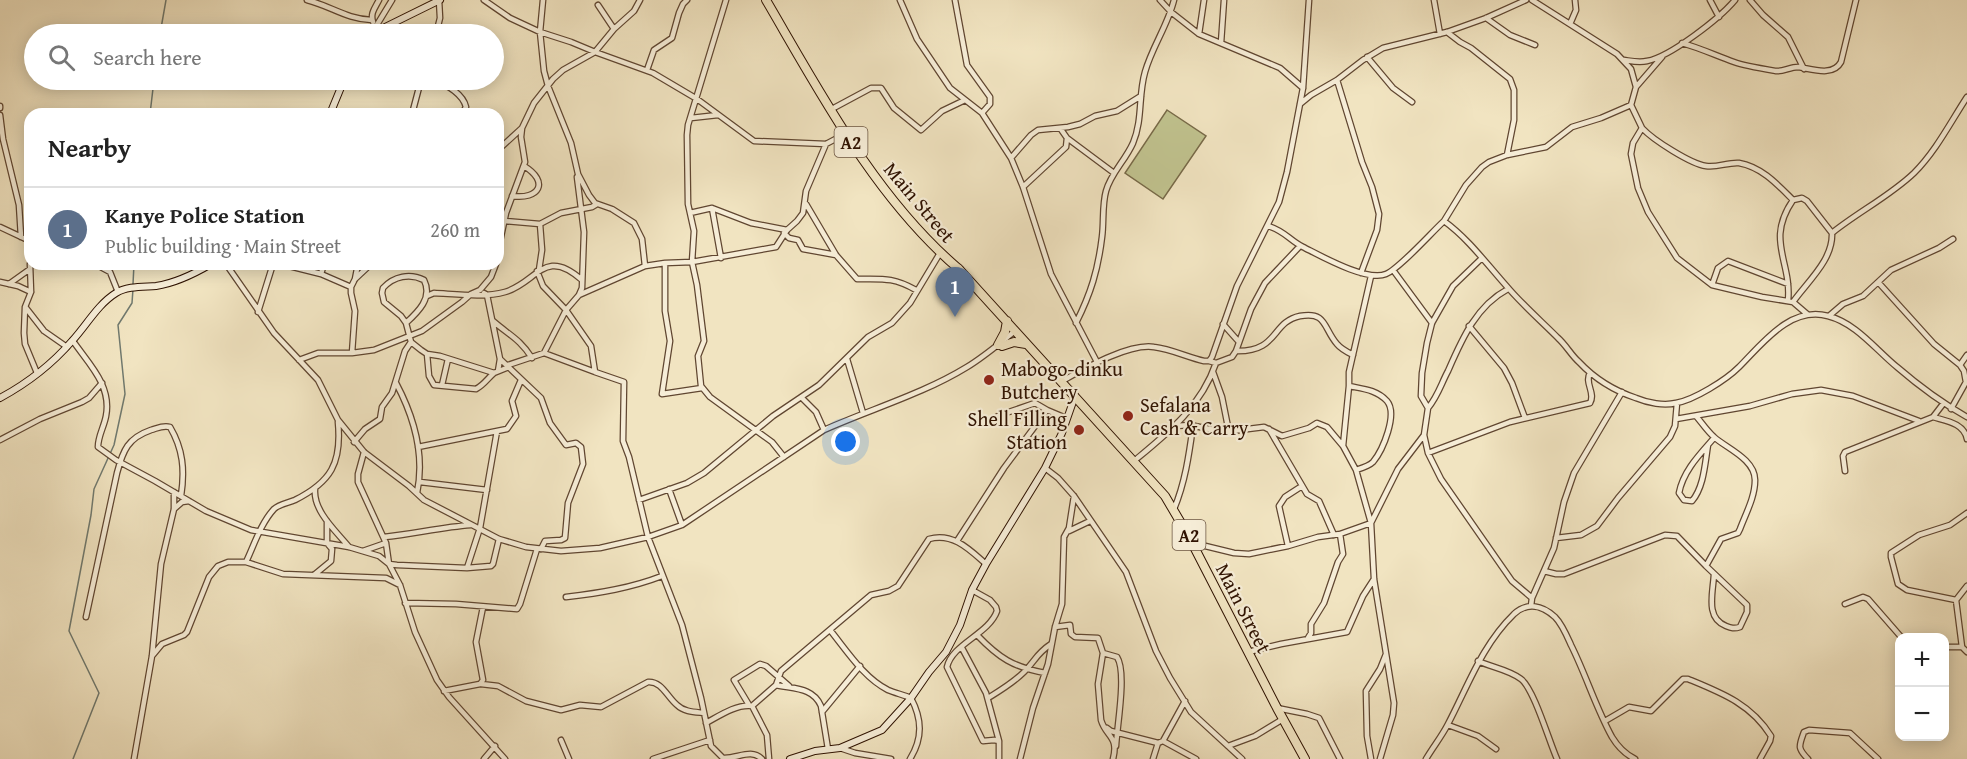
<!DOCTYPE html>
<meta charset="utf-8">
<style>
body{margin:0;font-family:"Gentium Book Plus",serif;background:#f6f6f6;color:#222}
.controls{position:absolute;right:18px;bottom:18px;display:grid;overflow:hidden;border-radius:12px;box-shadow:0 3px 15px #0003}
.controls button{width:54px;height:54px;display:grid;place-items:center;padding:0;border:0;border-bottom:2px solid #e0e0e0;background:#fff;color:#222;font:30px sans-serif}
.you{position:absolute;left:846px;top:442px;width:21px;height:21px;margin:-15px;border:4px solid #fff;border-radius:50%;background:#1a73e8;box-shadow:0 0 0 9px #1a73e833}
.badge{display:grid;place-items:center;width:39px;height:39px;border-radius:50%;background:#0b8043;color:#fff;font-size:20px;font-weight:700}
.pin{position:absolute;translate:-50% -50px;filter:drop-shadow(0 2px 3px #0008)}
.pin::after{content:'';position:absolute;top:32px;width:21px;height:18px;background:inherit;clip-path:polygon(0 0,100% 0,50% 100%)}
.list{margin:0;padding:0;list-style:none}
h2{display:flex;justify-content:space-between;align-items:center;height:78px;margin:0;padding:0 24px;font-size:26px}
h2 small{font-size:20px;font-weight:400;color:#767676}
.list li{display:grid;grid-template-columns:39px 1fr auto;gap:18px;align-items:center;box-sizing:border-box;height:84px;padding:0 24px;border-top:2px solid #e0e0e0}
.list b{display:block;font-size:22px;white-space:nowrap}
.list p{margin:0;font-size:20px;white-space:nowrap;color:#767676}
.list em{font-size:20px;font-style:normal;color:#767676}
.icon{flex:none;width:33px;height:33px;fill:none;stroke:currentColor;stroke-width:2;stroke-linecap:round;stroke-linejoin:round}
.map{position:relative;flex:none;width:1967px;height:759px;overflow:hidden}
.search{position:absolute;background:#fff;box-shadow:0 3px 15px #0003;left:24px;top:24px;width:480px;height:66px;display:flex;align-items:center;gap:15px;box-sizing:border-box;padding:0 21px;border-radius:33px;color:#767676;font-size:22px}
.panel{position:absolute;background:#fff;box-shadow:0 3px 15px #0003;left:24px;top:108px;width:480px;height:162px;border-radius:18px}
.map>svg:first-child{display:block}
</style>
<div class="map">
<svg width="1967" height="759" viewBox="0 0 1967 759">
<rect width="100%" height="100%" fill="#f1e4c1"/>
<filter id="stains"><feTurbulence type="fractalNoise" baseFrequency=".00333" numOctaves="4"/><feColorMatrix values="0 0 0 0 .2 0 0 0 0 .09 0 0 0 0 .02 0 0 0 .5 -.17"/></filter>
<radialGradient id="worn" r=".72"><stop offset=".6" stop-color="#630" stop-opacity="0"/><stop offset="1" stop-color="#630" stop-opacity=".3"/></radialGradient>
<path fill="#c0c28e" stroke="#786a48" stroke-width="1.5" d="M1167,110L1206,136L1163,199L1125,173Z"/>
<g fill="none" stroke-linecap="round" stroke-linejoin="round">
<path stroke="#70796e" stroke-width="1.5" d="M160,34L166,0
M150,114L154,80
M133,284L134,264
M73,759L99,693L69,631L91,515L94,489L114,445L125,394L118,325L132,303L133,289"/>
<defs>
<path id="street" d="M307,0C331,6 346,19 372,20
M484,0L510,18L540,32L571,42L595,52L653,73L697,99L754,141L826,144L845,134
M543,0L540,32L544,71L548,86L571,143L578,174L589,195L595,203L612,209L634,223L642,239L645,266
M726,0L688,125L687,135L688,204L694,231L692,262L697,285L704,341L698,356L701,386L710,397L772,442L784,457
M900,0L917,39L950,88L982,113L1011,158L1023,187L1051,274L1097,362
M955,0L967,65L990,97V104L982,113
M1160,0L1171,12L1199,34L1280,68L1303,88
M1434,0L1440,34
M1532,0L1617,54L1631,69L1636,87L1631,105L1642,128L1633,143L1631,154L1638,188L1648,212L1677,258L1712,285L1762,297L1793,302L1807,314
M1710,0L1719,17
M1750,0L1763,15L1788,37L1804,69
M598,5L614,29
M1486,18L1510,35L1535,45
M373,22C370,13 375,8 379,0
M1570,24L1576,10L1575,0
M1447,32L1460,42L1471,48L1510,79L1514,90V120L1507,155
M372,33L392,0
M436,34L440,18L439,0
M1199,34L1204,0
M1221,43L1224,0
M1682,43C1700,48 1717,56 1734,62C1745,66 1764,69 1776,71C1783,72 1790,67 1798,67C1812,69 1833,77 1841,62L1856,0
M1367,57L1393,88L1412,102
M1624,60C1631,61 1639,63 1647,61C1670,57 1720,18 1735,0
M647,70L654,50L672,38L679,13L683,4L687,0
M436,80C448,86 463,94 466,107L462,114
M1337,80L1362,162L1372,187L1379,214L1377,230L1361,273
M1636,87L1662,57
M1300,104L1311,95L1337,80L1363,60L1383,48L1447,32L1486,18L1526,0
M0,106V108
M830,110L871,88H881L894,108L921,130L942,111L965,100
M412,114L421,80
M0,115L3,139L19,205L21,237
M691,118L718,115
M1642,128C1653,140 1691,164 1706,166C1717,168 1728,162 1739,163C1762,167 1778,185 1793,200
M1067,138L1114,173
M498,150L522,128
M1011,158L1031,135L1038,130L1068,127L1080,124L1095,116L1117,111L1141,96
M1023,187L1066,147L1067,138L1060,128
M512,196C539,200 550,182 524,166
M806,204L836,255L857,279C883,279 893,277 916,290
M712,208L721,258
M690,213L712,208L751,223L787,230
M504,221L540,224L542,250L539,270
M1444,221L1466,185L1482,167L1489,162L1507,155L1546,147L1572,127L1601,118L1631,105
M540,224L561,213L592,207L597,204
M1268,226C1285,231 1289,240 1303,247C1321,256 1367,282 1386,274C1399,269 1431,233 1444,221C1470,240 1488,266 1510,290C1525,307 1542,322 1558,338C1566,345 1571,355 1579,362C1594,378 1615,391 1636,398C1648,403 1664,406 1676,403C1694,400 1726,380 1739,367C1763,343 1790,306 1828,316C1856,323 1876,350 1897,367C1919,386 1942,403 1967,417
M0,227L30,241
M784,233L789,238L798,240L803,249L836,255
M498,251L506,213L525,162L521,137L522,128L534,103L553,79L563,70L595,52L614,29L634,11L640,0
M1482,258L1453,286L1432,323L1427,343L1422,373L1421,396L1428,408L1424,435L1428,453L1441,479L1512,581L1532,598
M665,263V311L670,341L662,394L702,388
M30,264L31,292L25,307L24,333L25,344L37,373
M95,264L110,272L118,292
M226,264L274,333L318,380L338,420L364,452L409,486L424,500L499,539L526,547L561,551L600,548L648,537L682,525L824,430C871,409 923,394 967,367C985,356 1000,343 1015,331
M281,264L321,274L351,287
M1393,270L1432,323
M537,271L543,286L566,310L591,346L595,372L624,382L623,441L629,457L648,537L682,625L701,698L711,746L723,758C737,759 751,748 762,759
M321,274L324,264
M355,279L358,264
M0,282L18,286L31,292
M1878,282L1934,344L1960,365L1964,371L1966,382L1951,409
M9,284L30,269
M1712,285L1718,268L1728,261L1788,284
M484,293L487,295L500,359L498,371
M579,295L645,266L665,263L692,262L776,247L787,230L797,221L803,213L806,191L826,144
M427,296L434,293C455,294 485,298 505,292C537,283 544,246 582,280
M1788,301C1792,261 1765,241 1793,200L1802,198L1807,201L1832,233
M1793,302C1808,281 1833,260 1832,233C1858,212 1890,196 1914,173C1936,151 1950,123 1967,97
M26,308L44,331L67,347
M258,312L273,264
M1829,316L1843,304L1863,296L1891,270L1939,248L1953,239
M493,321C509,335 520,339 532,358
M406,323C418,312 433,298 424,280C410,273 394,276 383,288L382,293L384,302L401,316L406,323L411,342L421,350L427,354L440,356L494,373L509,367
M1076,323C1091,293 1098,270 1102,237C1104,222 1102,205 1106,191C1111,173 1125,161 1133,143C1143,119 1138,96 1145,72C1152,47 1168,25 1174,0
M1223,324L1239,342
M1469,326L1504,368L1512,383L1525,418
M73,341C88,363 112,385 106,416C104,427 98,436 98,447L116,460L155,481L206,511L251,530L349,547L379,556L389,564L397,565L467,568L491,566L493,564L499,539
M1236,351C1279,352 1271,322 1300,316C1327,311 1323,328 1337,344C1341,349 1347,352 1353,355
M352,353L355,311L351,293V287L355,279L371,264
M544,353L595,372
M427,354L429,376L434,385L476,389C484,385 488,378 494,373
M500,359L541,398L550,423L566,445L576,443L581,447L583,464L568,503L565,538L561,540L545,541L541,549
M847,359L863,413
M299,360L318,353H352L374,350L422,331L462,302L471,294L480,290L491,277L496,264
M1209,361L1216,363L1232,357L1236,351L1251,309L1265,283L1300,246
M508,365L544,353L566,310L579,295L582,288L584,232L577,177
M1960,365L1967,355
M1213,372L1222,397L1229,432
M1062,381C1084,369 1129,343 1154,347C1171,349 1187,357 1204,361H1209L1212,357L1237,286L1279,202L1287,172L1303,88L1309,0
M396,383C414,417 425,455 417,493
M442,385L448,359
M1349,386C1364,389 1377,390 1387,401C1398,414 1383,450 1373,462C1369,466 1362,468 1356,470
M802,398L816,412L824,430
M1428,408C1438,396 1441,384 1448,371C1462,339 1476,306 1508,289
M1696,416C1702,423 1707,431 1714,437C1726,448 1755,459 1755,480C1755,497 1746,513 1740,529L1738,533L1721,539L1706,566
M1933,417C1946,421 1964,423 1967,439
M1676,419L1750,406L1792,394L1821,390L1853,396L1919,421
M983,424L1000,415L1035,403L1047,410
M1176,426L1190,425L1224,432L1264,427L1282,436L1309,428L1317,423L1327,427L1343,446L1356,470L1371,523L1374,579L1394,703L1393,715L1380,759
M1269,429L1307,494L1319,501L1334,535
M0,440L40,419L82,402L89,398L102,383
M354,442L365,429L380,419L382,407L392,393L405,351L411,342
M1708,445C1705,463 1704,487 1692,501L1684,500L1679,493C1683,471 1700,454 1714,438
M1343,446L1349,386V372L1371,276
M418,447L507,429L516,416L512,401L521,380
M1428,453L1510,422L1590,403C1596,393 1584,383 1590,373
M1134,461C1168,433 1201,407 1216,363
M1045,468L1058,478L1074,496L1126,572L1156,651L1170,678L1191,712L1242,759
M1845,471L1843,456L1845,452L1933,417L1943,404
M420,482L487,490
M315,489C313,511 336,531 349,547
M669,489L682,525
M639,500L687,483L704,473L773,416L819,385L868,337L892,323L910,303L940,253
M174,509L182,502L189,501
M1174,509C1185,483 1189,455 1193,426
M1069,531L1090,521
M384,537C414,534 442,527 471,525
M1556,538L1581,535L1597,526L1618,498L1670,437L1675,426L1677,403
M957,541L1004,468L1047,410L1066,418
M386,543L389,564L400,585L415,632L437,680L449,697L505,759
M1193,543L1234,553L1249,554L1288,546L1318,537L1340,534L1371,523L1398,469L1424,435
M1288,546L1279,506L1285,497L1302,486
M363,551L386,543L358,482V474L364,452
M246,562C254,545 261,523 274,509C279,504 288,503 295,500C331,482 342,463 338,422
M467,568L480,528L497,431
M1544,571L1556,574H1564L1665,535L1677,536L1706,566L1747,605V612L1740,627C1734,629 1731,628 1726,626C1705,618 1713,593 1714,574
M314,575L331,561L332,549L327,543V521
M1967,586L1956,600L1962,647L1967,652
M972,590L990,600L996,607L997,611C989,634 952,644 947,667L982,739L983,741L994,740L999,741V759
M566,597C600,593 631,588 662,576
M1956,600L1907,590L1898,584L1891,557V553L1919,535L1950,525L1967,513
M405,603L456,604L517,609L520,604L537,549
M1845,604L1863,597L1868,599L1902,638
M1531,606L1532,598L1554,548L1564,502L1574,473L1622,392
M86,617L117,473C123,450 128,438 151,430C158,428 163,425 170,427C183,449 185,470 181,496
M1055,627L1070,625L1071,634L1075,637L1098,638L1103,653L1098,684L1101,720C1106,737 1119,736 1113,759
M830,630C847,651 864,678 888,690C895,693 904,695 911,698C922,719 923,738 910,759
M977,635C999,658 1013,667 1045,673
M1308,638L1311,633V624L1324,603L1338,562L1343,554L1340,534
M1944,647H1962
M962,648L986,693L999,741
M1248,652L1281,644L1347,632L1363,596L1374,579
M1103,653L1117,657C1127,672 1117,726 1116,746
M152,656L162,644L184,635L187,632L209,577L218,566L228,562H246L283,574L386,578L400,585
M1478,661C1491,667 1510,670 1521,679C1534,689 1549,741 1557,759
M481,684L498,686L526,701L561,710L580,705L601,707L648,682C662,681 667,697 677,705C684,712 695,712 704,713
M776,685L781,671L871,595L889,591L898,586L929,539C953,532 970,550 986,564
M444,691L480,684L483,680L476,642L483,607
M988,698C1001,690 1013,683 1024,672C1035,661 1036,654 1051,644
M749,705L734,680L760,664L766,666L789,686
M752,706L776,685C793,689 813,687 821,706L828,749
M1277,708L1307,714L1319,718L1340,759
M822,712L860,666
M1605,721L1629,707L1651,711L1683,679H1688C1722,693 1751,704 1771,736L1770,741L1760,759
M706,723C719,716 736,704 752,706L767,735L769,759
M1448,725L1478,736L1496,749
M1107,728L1111,731L1158,743
M561,740L569,759
M1163,741L1196,759
M1228,746L1255,736L1283,719
M840,748L855,753L891,759
M134,759L152,656L161,564L174,509V492
M484,759L495,746
M653,759L710,740
M1020,759L1033,708L1048,664L1055,627L1062,604L1064,537L1069,528L1074,496
M1153,759L1158,743L1163,741L1185,701
M1371,759L1367,736L1366,691L1380,669L1386,654
M1426,759C1433,747 1442,736 1448,724C1468,686 1482,645 1514,614C1527,602 1542,605 1555,617C1562,624 1567,636 1571,645C1586,675 1596,708 1612,737C1618,747 1625,754 1635,759
M1808,759C1797,748 1799,746 1804,732L1809,730L1850,733L1878,759"/>
<path id="secondary" d="M371,34L440,0
M330,114L344,80
M0,398C26,384 53,363 72,341C86,326 98,304 116,293C127,286 143,287 156,286C176,283 194,274 211,264
M790,759L815,751L840,748L882,730L911,698L929,672L946,652L960,625L972,590L986,564L1045,468L1062,433L1075,396"/>
<path id="highway" d="M766,0C821,94 876,199 960,270
M958,268L1165,496L1188,535L1277,708L1305,759
M998,345L1005,332L1007,321
M1002,346L1014,342L1026,344"/>
</defs>
<use href="#street" stroke="#604631" stroke-width="7"/>
<use href="#secondary" stroke="#2f1201" stroke-width="8"/>
<use href="#highway" stroke="#2f1201" stroke-width="10"/>
<use href="#street" stroke="#f6edd7" stroke-width="4.5"/>
<use href="#secondary" stroke="#f6edd7" stroke-width="6"/>
<use href="#highway" stroke="#f1e4c1" stroke-width="8"/>
</g>
<g fill="#8f2418" stroke="#f6edd7" stroke-width="2">
<circle cx="989" cy="380" r="6"/>
<circle cx="1128" cy="416" r="6"/>
<circle cx="1079" cy="430" r="6"/>
</g>
<g text-anchor="middle" dominant-baseline="central" stroke-width="4.5" stroke-linejoin="round" paint-order="stroke">
<g fill="#f6edd7" stroke="#6b5441" stroke-width="1.5">
<rect x="834.5" y="127" width="33" height="30" rx="4.5"/>
<rect x="1172.5" y="520" width="33" height="30" rx="4.5"/>
</g>
<g font-size="18" font-weight="bold" fill="#2f1201">
<text x="851" y="142">A2</text>
<text x="1189" y="535">A2</text>
</g>
<g font-size="20" fill="#2f1201" stroke="#f6edd7">
<text transform="translate(920 202) rotate(50)">Main Street</text>
<text transform="translate(1244 608) rotate(63)">Main Street</text>
</g>
<g font-size="20" fill="#2f1201" stroke="#f6edd7" text-anchor="start">
<text x="1001" y="368">Mabogo-dinku<tspan x="1001" dy="23">Butchery</tspan></text>
<text x="1140" y="404">Sefalana<tspan x="1140" dy="23">Cash &amp; Carry</tspan></text>
<text x="1067" y="418" text-anchor="end">Shell Filling<tspan x="1067" dy="23">Station</tspan></text>
</g>
</g>
<rect width="100%" height="100%" filter="url(#stains)"/>
<rect width="100%" height="100%" fill="url(#worn)"/>
</svg>
<div class="controls">
<button>+</button>
<button>−</button>
</div>
<div class="you"></div>
<div class="pin badge" style="left:955px;top:317px;background:#5c6f8a">1</div>
<div class="search"><svg class="icon" aria-label="search" viewBox="0 0 24 24"><circle cx="10" cy="10" r="6"/><path d="M15 15l6 6"/></svg>Search here</div>
<section class="panel">
<h2>Nearby<small></small></h2>
<ul class="list">
<li><span class="badge" style="background:#5c6f8a">1</span><div><b>Kanye Police Station</b><p>Public building · Main Street</p></div><em>260 m</em></li>
</ul>
</section>
</div>
